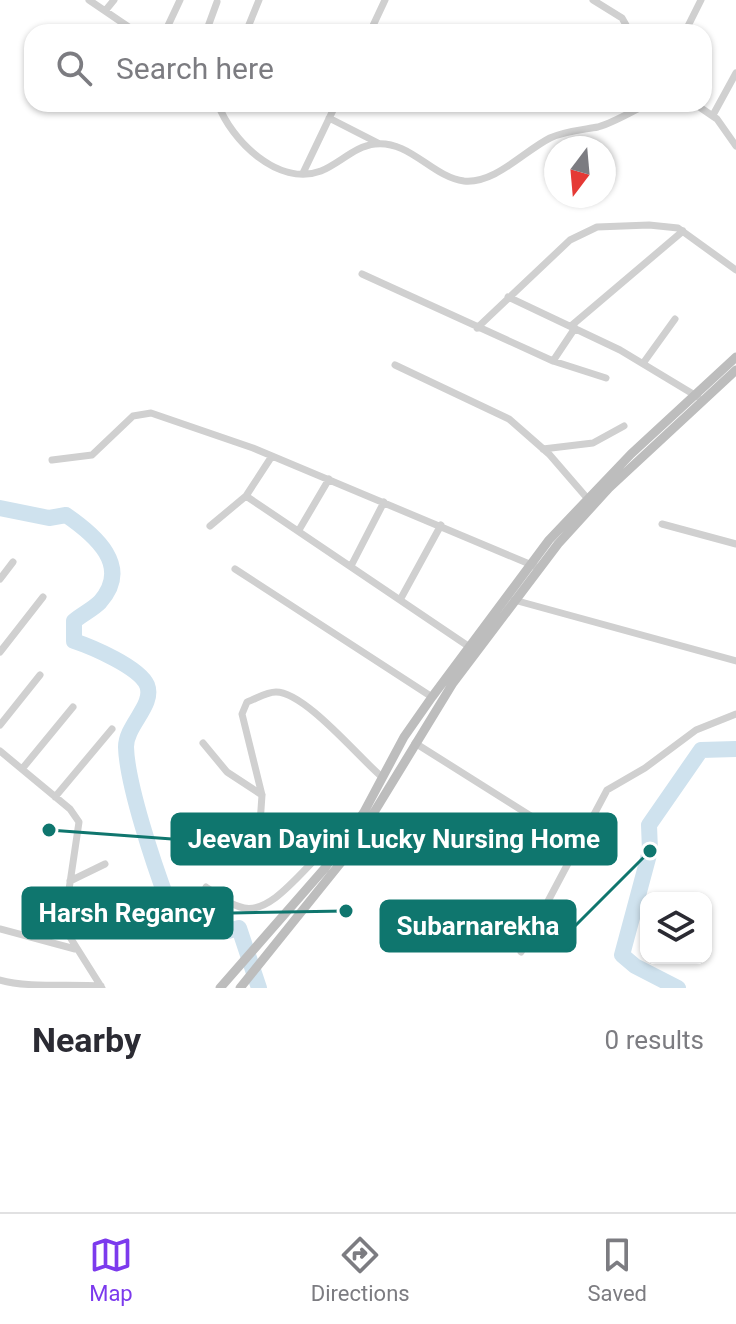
<!DOCTYPE html>
<style>
body{margin:0;font-family:Roboto,sans-serif;background:#f2f2f3;color:#2b2b33}
.controls{position:absolute;right:24px;bottom:24px;display:grid;overflow:hidden;border-radius:16px;box-shadow:0 2px 6px #0004}
.controls button{width:72px;height:72px;display:grid;place-items:center;padding:0;border:0;border-bottom:2px solid #e1e1e2;background:#fff;color:#2b2b33;font:40px sans-serif}
.compass{position:absolute;left:544px;top:136px;width:72px;height:72px;border-radius:50%;background:#fff;box-shadow:0 2px 6px #0004;rotate:196deg}
.list{margin:0;padding:0;list-style:none}
h2{display:flex;justify-content:space-between;align-items:center;height:104px;margin:0;padding:0 32px;font-size:34px}
h2 small{font-size:26px;font-weight:400;color:#7c7c81}
.icon{flex:none;width:44px;height:44px;fill:none;stroke:currentColor;stroke-width:2;stroke-linecap:round;stroke-linejoin:round}
.map{position:relative;flex:none;width:736px;height:988px;overflow:hidden}
.search{position:absolute;background:#fff;box-shadow:0 2px 6px #0004;left:24px;right:24px;top:24px;height:88px;display:flex;align-items:center;gap:20px;box-sizing:border-box;padding:0 28px;border-radius:24px;color:#7c7c81;font-size:30px}
.sheet{height:224px;background:#fff}
nav{display:flex;justify-content:space-around;align-items:center;box-sizing:border-box;height:112px;border-top:2px solid #e1e1e2;background:#fff;font-size:22px;color:#7c7c81}
nav a{display:grid;justify-items:center;gap:4px}
nav .on{color:#7c3aed}
.map>svg:first-child{display:block}
</style>
<div class="map">
<svg width="736" height="988" viewBox="0 0 736 988">
<rect width="100%" height="100%" fill="#fff"/>
<g fill="none" stroke-linecap="round" stroke-linejoin="round">
<path stroke="#cfe2ee" stroke-width="16" d="M0,508L49,518L66,515C95,535 132,566 100,602C93,609 83,614 74,621V641C92,647 139,667 147,685C155,705 126,725 126,747C127,784 154,865 168,902L185,919L228,931L239,928L259,988
M678,988L635,966L622,955L650,851L649,825L701,750L736,749"/>
<path stroke="#d0d0d0" stroke-width="7" d="M89,0L136,32
M593,0L622,18L626,25L623,32
M105,11L114,0
M165,32L180,0
M206,32L217,2
M246,32L259,0
M370,32L385,0
M685,32L701,0
M218,104C231,140 278,187 321,171C339,164 355,146 375,144C410,140 432,177 464,181C495,184 524,151 550,138C565,131 581,130 598,127C615,122 631,112 647,104
M695,104L717,119L736,146
M713,115L736,73
M329,118L378,143
M303,173L336,104
M362,274L553,361L606,378
M508,297L620,350L698,397
M571,326L683,231
M477,328L570,240L597,227L649,225L678,228L736,270
M553,361L575,328
M644,362L675,319
M395,365L509,419L549,454L587,498
M543,449L593,443L624,426
M52,460L92,455L133,416L151,413L253,448L539,568
M246,496L471,648
M662,524L736,544
M210,526L246,496L272,456
M299,530L329,479
M351,566L384,502
M235,569L432,697
M0,579L13,562
M400,600L441,525
M514,600L736,661
M0,652L43,597
M0,725L40,675
M203,743L227,772L262,795
M415,743L577,845
M0,751L70,809L79,822L67,903L68,934L102,988
M22,769L73,707
M55,797L112,729
M259,838L262,795L242,714L247,702C256,699 266,692 276,692C305,692 359,758 382,777
M70,881L105,864
M206,887C217,895 230,905 244,908C279,915 316,846 351,830
M67,924L123,895
M0,929L75,949
M521,952L607,790L645,768L696,730L736,714
M0,980C27,988 70,984 101,986"/>
<path stroke="#bdbdbd" stroke-width="9" d="M220,988L325,868L364,812L404,737L432,697L549,540L631,454L736,357
M240,988L351,850L453,683L558,544L609,488L736,370"/>
</g>
<path fill="none" stroke="#0f766e" stroke-width="3" d="M49 830L172 839M346 911L232 913M650 851L575 926"/>
<g fill="#0f766e" stroke="#fff" stroke-width="3">
<circle cx="49" cy="830" r="8"/>
<circle cx="346" cy="911" r="8"/>
<circle cx="650" cy="851" r="8"/>
</g>
<g fill="#0f766e" stroke="#0f766e" stroke-width="3">
<rect x="172" y="814" width="444" height="50" rx="8"/>
<rect x="23" y="888" width="209" height="50" rx="8"/>
<rect x="381" y="901" width="194" height="50" rx="8"/>
</g>
<g font-size="26" text-anchor="middle" font-weight="bold" fill="#fff">
<text x="394" y="848">Jeevan Dayini Lucky Nursing Home</text>
<text x="127" y="922">Harsh Regancy</text>
<text x="478" y="935">Subarnarekha</text>
</g>
</svg>
<div class="controls">
<button><svg class="icon" aria-label="layers" viewBox="0 0 24 24"><path d="M12 4l9 5-9 5-9-5zM3 14l9 5 9-5"/></svg></button>
</div>
<svg class="compass" viewBox="-18 -18 36 36"><path d="M0-13l5 13h-10z" fill="#e53935"/><path d="M0 13l5-13h-10z" fill="#7c7c81"/></svg>
<div class="search"><svg class="icon" aria-label="search" viewBox="0 0 24 24"><circle cx="10" cy="10" r="6"/><path d="M15 15l6 6"/></svg>Search here</div>
</div>
<section class="sheet">
<h2>Nearby<small>0 results</small></h2>
<ul class="list">
</ul>
</section>
<nav>
<a class="on"><svg class="icon" aria-label="map" viewBox="0 0 24 24"><path d="M3 6l6-2 6 2 6-2v14l-6 2-6-2-6 2zM9 4v14M15 6v14"/></svg>Map</a>
<a><svg class="icon" aria-label="directions" viewBox="0 0 24 24"><path d="M12 3l9 9-9 9-9-9zM9 14v-3h6M13 9l2 2-2 2"/></svg>Directions</a>
<a><svg class="icon" aria-label="saved" viewBox="0 0 24 24"><path d="M7 4h10v16l-5-4-5 4z"/></svg>Saved</a>
</nav>
